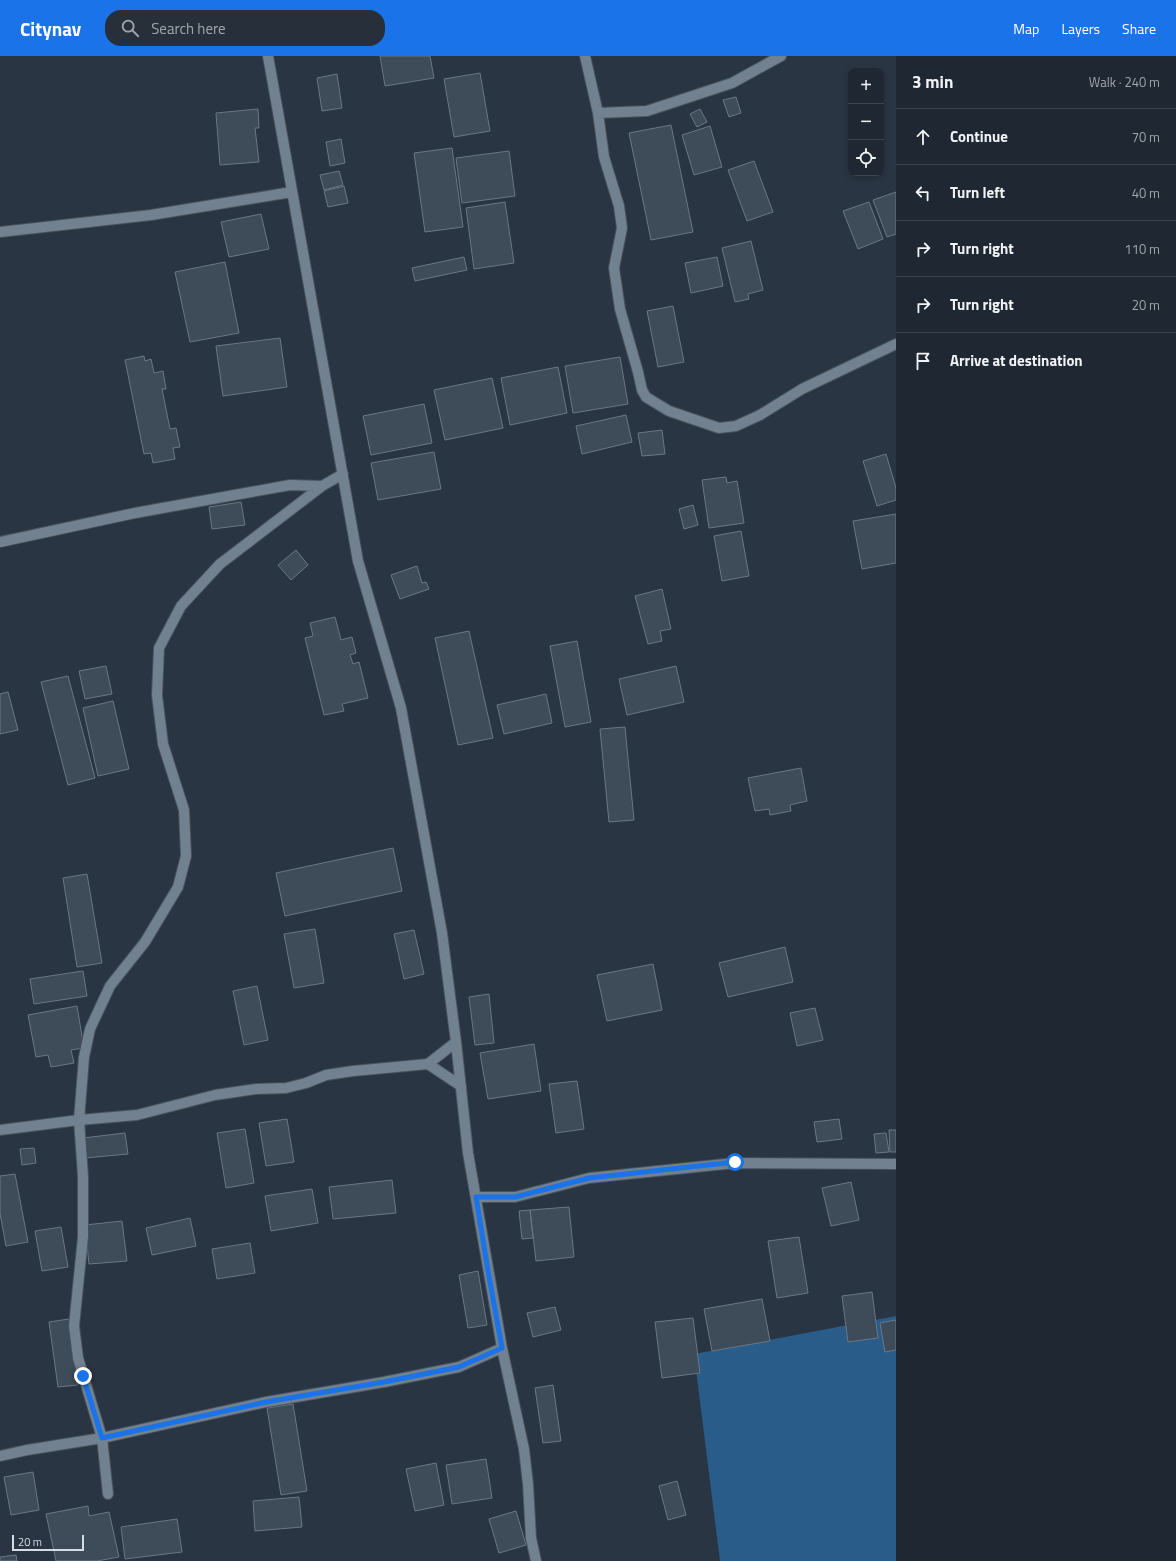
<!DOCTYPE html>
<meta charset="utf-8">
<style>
body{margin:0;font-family:"Titillium Web",sans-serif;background:#27303a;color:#f1f3f6}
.controls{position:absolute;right:12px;top:12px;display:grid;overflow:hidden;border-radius:8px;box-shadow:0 2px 6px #0003}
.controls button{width:36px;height:36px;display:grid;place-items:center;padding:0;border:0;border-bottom:1px solid #3c444d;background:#1f2832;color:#f1f3f6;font:20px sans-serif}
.scale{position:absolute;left:12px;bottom:10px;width:72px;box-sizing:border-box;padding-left:4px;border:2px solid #d4dce4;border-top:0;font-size:11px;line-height:14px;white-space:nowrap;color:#d4dce4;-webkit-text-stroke:3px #293542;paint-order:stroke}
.stop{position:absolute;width:12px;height:12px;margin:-9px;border:3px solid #1a73e8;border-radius:50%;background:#fff}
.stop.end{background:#1a73e8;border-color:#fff;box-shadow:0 1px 4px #0008}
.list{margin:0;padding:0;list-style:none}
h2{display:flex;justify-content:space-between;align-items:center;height:52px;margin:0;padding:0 16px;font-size:17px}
h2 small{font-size:13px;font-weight:400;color:#a1a6ac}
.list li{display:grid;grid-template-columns:26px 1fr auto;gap:12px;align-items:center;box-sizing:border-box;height:56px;padding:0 16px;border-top:1px solid #3c444d}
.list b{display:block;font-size:15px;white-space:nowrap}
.list em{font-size:13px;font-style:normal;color:#a1a6ac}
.icon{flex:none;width:22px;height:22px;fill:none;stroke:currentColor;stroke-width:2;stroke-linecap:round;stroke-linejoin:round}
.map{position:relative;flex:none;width:896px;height:1505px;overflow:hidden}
header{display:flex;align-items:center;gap:24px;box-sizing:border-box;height:56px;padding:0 20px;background:#1a73e8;color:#fff}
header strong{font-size:19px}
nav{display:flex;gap:22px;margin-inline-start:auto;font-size:14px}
.search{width:280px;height:36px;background:#27303a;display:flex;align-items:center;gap:10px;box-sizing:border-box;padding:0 14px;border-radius:16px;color:#a1a6ac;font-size:15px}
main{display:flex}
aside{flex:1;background:#1f2832}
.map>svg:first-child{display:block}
</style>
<header>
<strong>Citynav</strong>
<div class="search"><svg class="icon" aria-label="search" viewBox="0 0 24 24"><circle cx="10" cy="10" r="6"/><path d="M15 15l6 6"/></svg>Search here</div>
<nav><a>Map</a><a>Layers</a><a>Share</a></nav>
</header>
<main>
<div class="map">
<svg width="896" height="1505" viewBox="0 0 896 1505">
<rect width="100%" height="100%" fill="#293542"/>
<path fill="#295c89" d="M896,1260V1505H720L694,1298Z"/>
<path fill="#3e4b58" stroke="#697886" d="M380,0H430L434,22L385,30Z
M480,17L490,75L454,81L444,23Z
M337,18L342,52L322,55L317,22Z
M736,41L741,57L729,61L723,44Z
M258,53L259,72H255L259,106L220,109L216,57Z
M700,53L707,66L697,71L690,58Z
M671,69L693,176L651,184L629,77Z
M710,70L722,111L694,119L682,79Z
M341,83L345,107L330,110L326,86Z
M452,92L463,171L425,176L414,97Z
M509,95L515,140L462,147L456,102Z
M754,105L773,156L747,165L728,114Z
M339,115L343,129L324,134L320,119Z
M344,130L348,147L328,151L324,135Z
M896,136V178L887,181L873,144Z
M505,146L514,207L474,213L466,152Z
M869,146L883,183L858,193L843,155Z
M261,158L269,193L229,201L221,166Z
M751,185L763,234L748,238L749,243L735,246L722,192Z
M464,201L467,214L415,225L412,212Z
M717,201L723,230L691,237L685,207Z
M225,206L239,277L190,286L175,216Z
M673,250L684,306L658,311L647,255Z
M280,282L287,331L223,340L216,290Z
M144,300L145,305L151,303L154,317L163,315L166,333H162L170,373L176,372L180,391L173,392L175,403L153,407L151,397L144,398L125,304Z
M620,301L628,348L573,357L565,310Z
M558,311L567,357L510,369L501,322Z
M492,322L503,372L445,384L434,334Z
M424,348L432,387L371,399L363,360Z
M626,359L632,386L582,398L576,370Z
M662,374L665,398L642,400L638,377Z
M434,396L441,433L378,444L371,407Z
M886,398L896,432V444L877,450L863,405Z
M726,421L727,427L737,425L744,467L709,472L702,424Z
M241,446L245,469L212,473L209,451Z
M693,449L698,469L684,473L679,453Z
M896,458V507L862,513L853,465Z
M741,475L749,520L722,525L714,480Z
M296,494L308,509L291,524L278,509Z
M417,510L422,527L426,526L429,533L400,543L391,519Z
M662,533L671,573L660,575L662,585L648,588L635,540Z
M335,561L341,584L352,581L356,597L350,599L353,608L359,606L368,642L342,648L344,655L324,659L305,582L313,580L310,567Z
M469,575L493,682L458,689L435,582Z
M577,585L591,666L565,671L550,590Z
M106,610L112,638L85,643L79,615Z
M676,610L684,646L627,659L619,623Z
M68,620L95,722L68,729L41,626Z
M8,636L18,674L0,678V638Z
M546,638L552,667L504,678L497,649Z
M113,645L129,713L98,720L83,652Z
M625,671L634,764L609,766L600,673Z
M801,712L807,745L790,749L791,755L770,759L769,753L755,755L748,722Z
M393,792L402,835L285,860L276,817Z
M87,818L102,907L77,911L63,822Z
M315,873L324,927L294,932L284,878Z
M414,874L424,918L404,923L394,878Z
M785,891L793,926L728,941L719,907Z
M653,908L662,954L607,965L597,919Z
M83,915L87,940L34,948L30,923Z
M257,930L268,984L244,989L233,935Z
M489,938L494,987L475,989L469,941Z
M77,950L84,992L71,994L74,1007L51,1011L48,999L36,1001L28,959Z
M815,952L823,984L797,990L790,957Z
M534,988L541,1035L488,1043L480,997Z
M577,1025L584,1073L556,1077L549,1028Z
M287,1063L294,1106L266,1110L259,1067Z
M839,1063L842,1083L817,1086L814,1066Z
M245,1073L254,1127L226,1132L217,1077Z
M889,1074H896V1096H890Z
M125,1077L128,1098L85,1102L83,1082Z
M886,1077L889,1096L876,1097L874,1078Z
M34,1092L36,1107L22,1109L20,1093Z
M15,1118L28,1186L6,1190L0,1157V1120Z
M392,1124L396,1157L333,1163L329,1131Z
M851,1126L859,1164L831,1170L822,1132Z
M312,1133L318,1167L271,1175L265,1140Z
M569,1151L574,1201L536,1205L530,1154Z
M530,1154L533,1182L522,1183L519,1155Z
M190,1162L196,1190L152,1199L146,1172Z
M122,1165L127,1205L89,1208L85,1169Z
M61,1171L68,1211L42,1215L35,1175Z
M799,1181L808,1237L777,1242L768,1185Z
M250,1187L255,1217L217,1223L212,1193Z
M478,1215L487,1269L468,1272L459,1219Z
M872,1236L878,1282L848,1286L842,1240Z
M762,1243L770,1285L712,1295L704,1253Z
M555,1251L561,1274L533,1281L527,1257Z
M693,1262L700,1317L662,1322L655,1266Z
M69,1263L78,1329L58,1331L49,1266Z
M896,1264V1294L885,1296L880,1267Z
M553,1329L561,1385L543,1387L535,1332Z
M293,1348L307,1435L281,1439L267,1352Z
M486,1403L492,1442L452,1448L446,1409Z
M436,1407L444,1449L415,1455L406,1413Z
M33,1416L39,1454L11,1459L4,1421Z
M677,1425L686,1459L668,1464L659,1430Z
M299,1441L302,1471L255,1475L253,1445Z
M88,1450L89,1460L109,1456L119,1501L97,1505H56L46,1458Z
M516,1455L526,1489L499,1497L489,1463Z
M177,1463L182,1496L125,1503L121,1471Z
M16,1499L17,1505H0V1501Z"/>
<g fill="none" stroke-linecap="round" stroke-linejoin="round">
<defs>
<path id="minor" d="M268,0L358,505L401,652L442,877L456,986L468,1097L502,1292L524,1393L528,1428L531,1482L536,1505
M585,0L598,57L604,101L619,150L622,172L614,212L620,253L638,316L642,334L646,341L669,355L719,372L736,370L760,359L802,333L896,288
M598,57L647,55L732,27L781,0
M0,176L151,159L292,136
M0,486L135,457L290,429L322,430
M428,1008L461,1030
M0,1074L79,1064L137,1059L215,1039L256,1033L286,1032L306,1027L326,1019L353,1015L428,1008L456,986
M476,1141H515L589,1122L735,1107L896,1108
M0,1400L27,1394L102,1382L266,1346L384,1326L459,1311L502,1292
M108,1438L102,1382L78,1302L74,1270L83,1181V1120L79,1064L84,1001L90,973L110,930L145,886L178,831L186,800L184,754L163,688L157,639L159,592L181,550L220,508L322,430L343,418"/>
</defs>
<use href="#minor" stroke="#48525d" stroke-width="12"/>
<use href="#minor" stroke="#72818f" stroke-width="10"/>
</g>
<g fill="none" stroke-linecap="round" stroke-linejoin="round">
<path stroke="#1a73e8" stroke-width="5" d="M83,1320L102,1382L266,1346L384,1326L459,1311L502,1292L488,1215L476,1141H515L589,1122L735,1106"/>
</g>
</svg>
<div class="controls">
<button>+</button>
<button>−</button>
<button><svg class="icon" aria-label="locate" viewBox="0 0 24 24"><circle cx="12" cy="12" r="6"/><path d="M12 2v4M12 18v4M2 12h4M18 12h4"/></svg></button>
</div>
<div class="scale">20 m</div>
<div class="stop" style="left:735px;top:1106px"></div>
<div class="stop end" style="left:83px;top:1320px"></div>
</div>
<aside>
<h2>3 min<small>Walk · 240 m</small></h2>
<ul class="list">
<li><svg class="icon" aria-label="ahead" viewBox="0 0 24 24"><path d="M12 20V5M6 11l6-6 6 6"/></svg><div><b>Continue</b></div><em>70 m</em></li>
<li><svg class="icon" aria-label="left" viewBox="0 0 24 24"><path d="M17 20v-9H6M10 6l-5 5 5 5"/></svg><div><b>Turn left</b></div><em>40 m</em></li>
<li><svg class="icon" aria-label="right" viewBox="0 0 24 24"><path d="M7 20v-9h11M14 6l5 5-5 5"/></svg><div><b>Turn right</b></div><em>110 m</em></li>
<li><svg class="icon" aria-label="right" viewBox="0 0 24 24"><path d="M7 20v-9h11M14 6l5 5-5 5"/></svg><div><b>Turn right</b></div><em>20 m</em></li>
<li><svg class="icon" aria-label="arrive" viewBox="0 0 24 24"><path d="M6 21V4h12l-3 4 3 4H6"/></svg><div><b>Arrive at destination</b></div></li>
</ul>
</aside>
</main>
